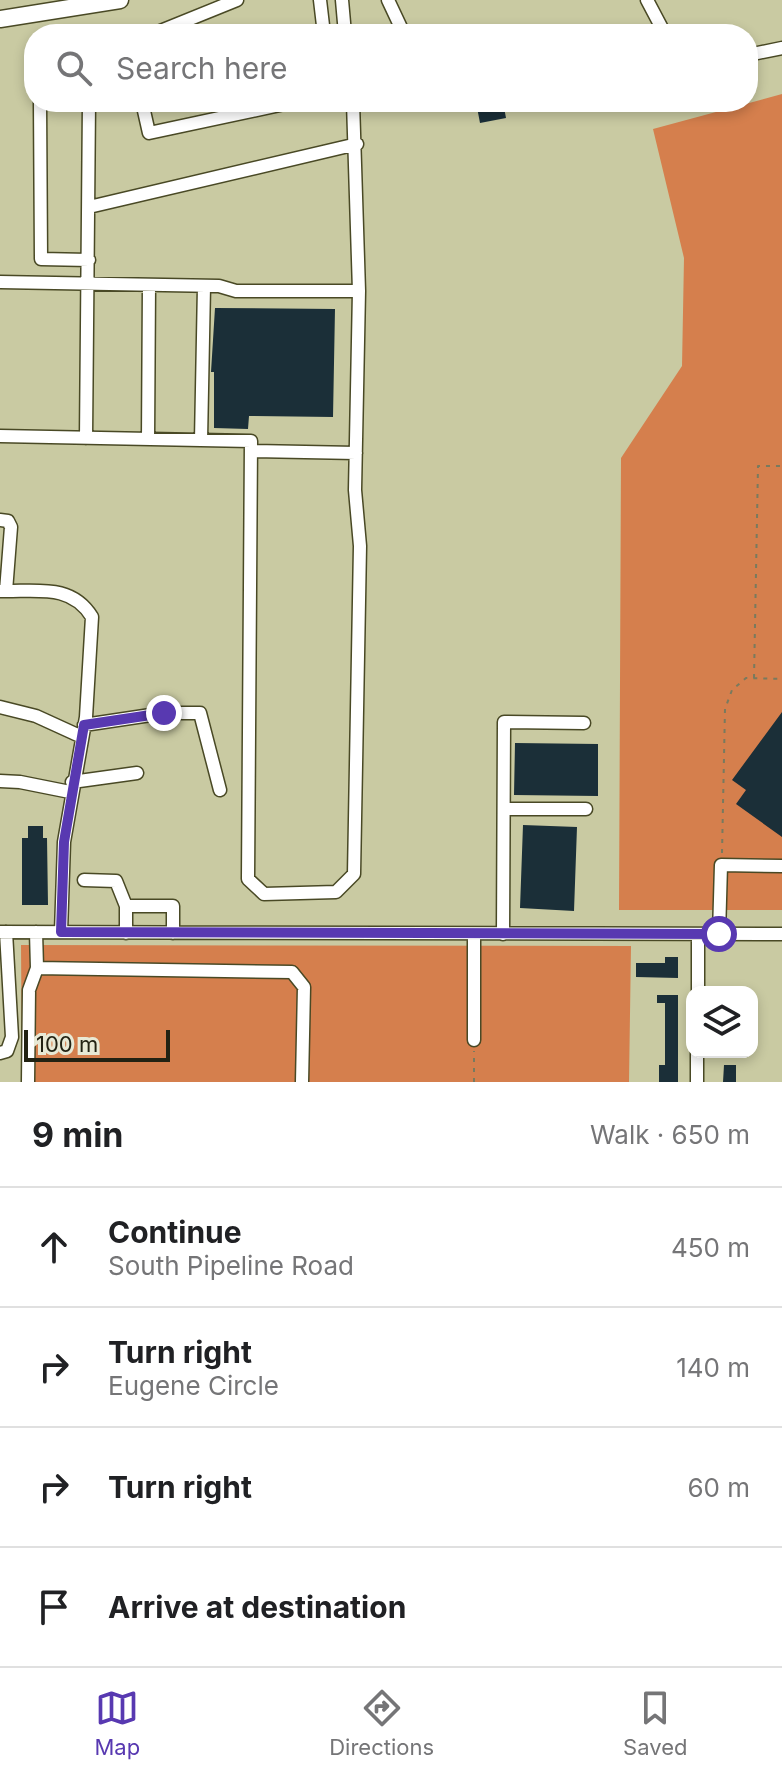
<!DOCTYPE html>
<meta charset="utf-8">
<style>
body{margin:0;font-family:Inter,sans-serif;background:#f6f6f6;color:#202124}
.controls{position:absolute;right:24px;bottom:24px;display:grid;overflow:hidden;border-radius:16px;box-shadow:0 4px 12px #0003}
.controls button{width:72px;height:72px;display:grid;place-items:center;padding:0;border:0;border-bottom:2px solid #e0e0e0;background:#fff;color:#202124;font:40px sans-serif}
.scale{position:absolute;left:24px;bottom:20px;width:146px;box-sizing:border-box;padding-left:8px;border:4px solid #222213;border-top:0;font-size:22px;line-height:28px;white-space:nowrap;color:#222213;-webkit-text-stroke:6px #e8e9d5;paint-order:stroke}
.stop{position:absolute;width:24px;height:24px;margin:-18px;border:6px solid #5839b1;border-radius:50%;background:#fff}
.stop.end{background:#5839b1;border-color:#fff;box-shadow:0 2px 8px #0008}
.list{margin:0;padding:0;list-style:none}
h2{display:flex;justify-content:space-between;align-items:center;height:104px;margin:0;padding:0 32px;font-size:34px}
h2 small{font-size:26px;font-weight:400;color:#757577}
.list li{display:grid;grid-template-columns:52px 1fr auto;gap:24px;align-items:center;box-sizing:border-box;height:120px;padding:0 32px;border-top:2px solid #e0e0e0}
.list b{display:block;font-size:30px;white-space:nowrap}
.list p{margin:0;font-size:26px;white-space:nowrap;color:#757577}
.list em{font-size:26px;font-style:normal;color:#757577}
.icon{flex:none;width:44px;height:44px;fill:none;stroke:currentColor;stroke-width:2;stroke-linecap:round;stroke-linejoin:round}
.map{position:relative;flex:none;width:782px;height:1082px;overflow:hidden}
.search{position:absolute;background:#fff;box-shadow:0 4px 12px #0003;left:24px;right:24px;top:24px;height:88px;display:flex;align-items:center;gap:20px;box-sizing:border-box;padding:0 28px;border-radius:32px;color:#757577;font-size:30px}
.sheet{height:584px;background:#fff}
nav{display:flex;justify-content:space-around;align-items:center;box-sizing:border-box;height:112px;border-top:2px solid #e0e0e0;background:#fff;font-size:22px;color:#757577}
nav a{display:grid;justify-items:center;gap:4px}
nav .on{color:#5839b1}
.map>svg:first-child{display:block}
</style>
<div class="map">
<svg width="782" height="1082" viewBox="0 0 782 1082">
<rect width="100%" height="100%" fill="#c9caa2"/>
<path fill="#d57f4d" d="M782,94V910H619L621,458L682,366L684,258L653,129Z
M21,945L631,946L629,1082H22Z"/>
<path fill="#1b2f38" d="M476,102H503L506,118L480,123Z
M215,308L335,309L333,417L249,416L248,429L214,428V372H211Z
M782,712V837L736,804L746,790L732,780Z
M515,743L598,744V796L514,795Z
M523,825L577,827L574,911L520,908Z
M28,826H43V838H47L48,905H22V838H28Z
M665,957H678V978L636,977V963H665Z
M657,995H678V1082H659V1065H665V1003H657Z
M724,1065H736V1082H723Z"/>
<g fill="none" stroke-linecap="round" stroke-linejoin="round">
<defs>
<path id="minor" d="M320,0L324,34
M342,0L345,34
M388,0L404,34
M647,0L665,34
M153,34L237,0
M748,55L782,48
M40,102L41,259L89,260
M142,102L149,133L294,102
M353,102L359,291
M89,207L357,144
M0,282L219,286L236,291H359L355,490L360,546L354,874L336,892L264,894L248,879L251,441L0,436
M86,438L89,102
M148,439L149,285
M201,440L204,286
M251,451L356,453
M0,520L8,521L11,527L6,591
M0,591C36,592 71,583 92,617L86,717L64,842L61,932
M0,707L36,716L82,737
M84,725L164,713H200L220,790
M0,781L20,782L70,792
M72,782L137,773
M507,809H586
M84,880L116,881L126,906
M0,932L782,934
M126,933V906H173V933
M474,934V1040
M503,934L504,722L584,723
M719,934L721,865L782,866
M37,968L292,972L304,987L302,1082
M698,992V934
M0,1053L7,1051L12,1037L6,932
M28,1082L29,990L37,968L36,932
M697,1082V1052"/>
<path id="major" d="M0,19L120,0"/>
</defs>
<use href="#minor" stroke="#494925" stroke-width="15"/>
<use href="#major" stroke="#494925" stroke-width="19"/>
<path stroke="#797a5e" stroke-width="2" stroke-dasharray="4 6" stroke-linecap="butt" d="M754,678L758,466H782
M722,853L725,709L732,690L746,678L782,679
M474,1082V1051"/>
<use href="#minor" stroke="#fff" stroke-width="12"/>
<use href="#major" stroke="#fff" stroke-width="16"/>
</g>
<g fill="none" stroke-linecap="round" stroke-linejoin="round">
<path stroke="#5839b1" stroke-width="10" d="M164,713L84,725L64,842L61,932L719,934"/>
</g>
</svg>
<div class="controls">
<button><svg class="icon" aria-label="layers" viewBox="0 0 24 24"><path d="M12 4l9 5-9 5-9-5zM3 14l9 5 9-5"/></svg></button>
</div>
<div class="scale">100 m</div>
<div class="stop" style="left:719px;top:934px"></div>
<div class="stop end" style="left:164px;top:713px"></div>
<div class="search"><svg class="icon" aria-label="search" viewBox="0 0 24 24"><circle cx="10" cy="10" r="6"/><path d="M15 15l6 6"/></svg>Search here</div>
</div>
<section class="sheet">
<h2>9 min<small>Walk · 650 m</small></h2>
<ul class="list">
<li><svg class="icon" aria-label="ahead" viewBox="0 0 24 24"><path d="M12 20V5M6 11l6-6 6 6"/></svg><div><b>Continue</b><p>South Pipeline Road</p></div><em>450 m</em></li>
<li><svg class="icon" aria-label="right" viewBox="0 0 24 24"><path d="M7 20v-9h11M14 6l5 5-5 5"/></svg><div><b>Turn right</b><p>Eugene Circle</p></div><em>140 m</em></li>
<li><svg class="icon" aria-label="right" viewBox="0 0 24 24"><path d="M7 20v-9h11M14 6l5 5-5 5"/></svg><div><b>Turn right</b></div><em>60 m</em></li>
<li><svg class="icon" aria-label="arrive" viewBox="0 0 24 24"><path d="M6 21V4h12l-3 4 3 4H6"/></svg><div><b>Arrive at destination</b></div></li>
</ul>
</section>
<nav>
<a class="on"><svg class="icon" aria-label="map" viewBox="0 0 24 24"><path d="M3 6l6-2 6 2 6-2v14l-6 2-6-2-6 2zM9 4v14M15 6v14"/></svg>Map</a>
<a><svg class="icon" aria-label="directions" viewBox="0 0 24 24"><path d="M12 3l9 9-9 9-9-9zM9 14v-3h6M13 9l2 2-2 2"/></svg>Directions</a>
<a><svg class="icon" aria-label="saved" viewBox="0 0 24 24"><path d="M7 4h10v16l-5-4-5 4z"/></svg>Saved</a>
</nav>
